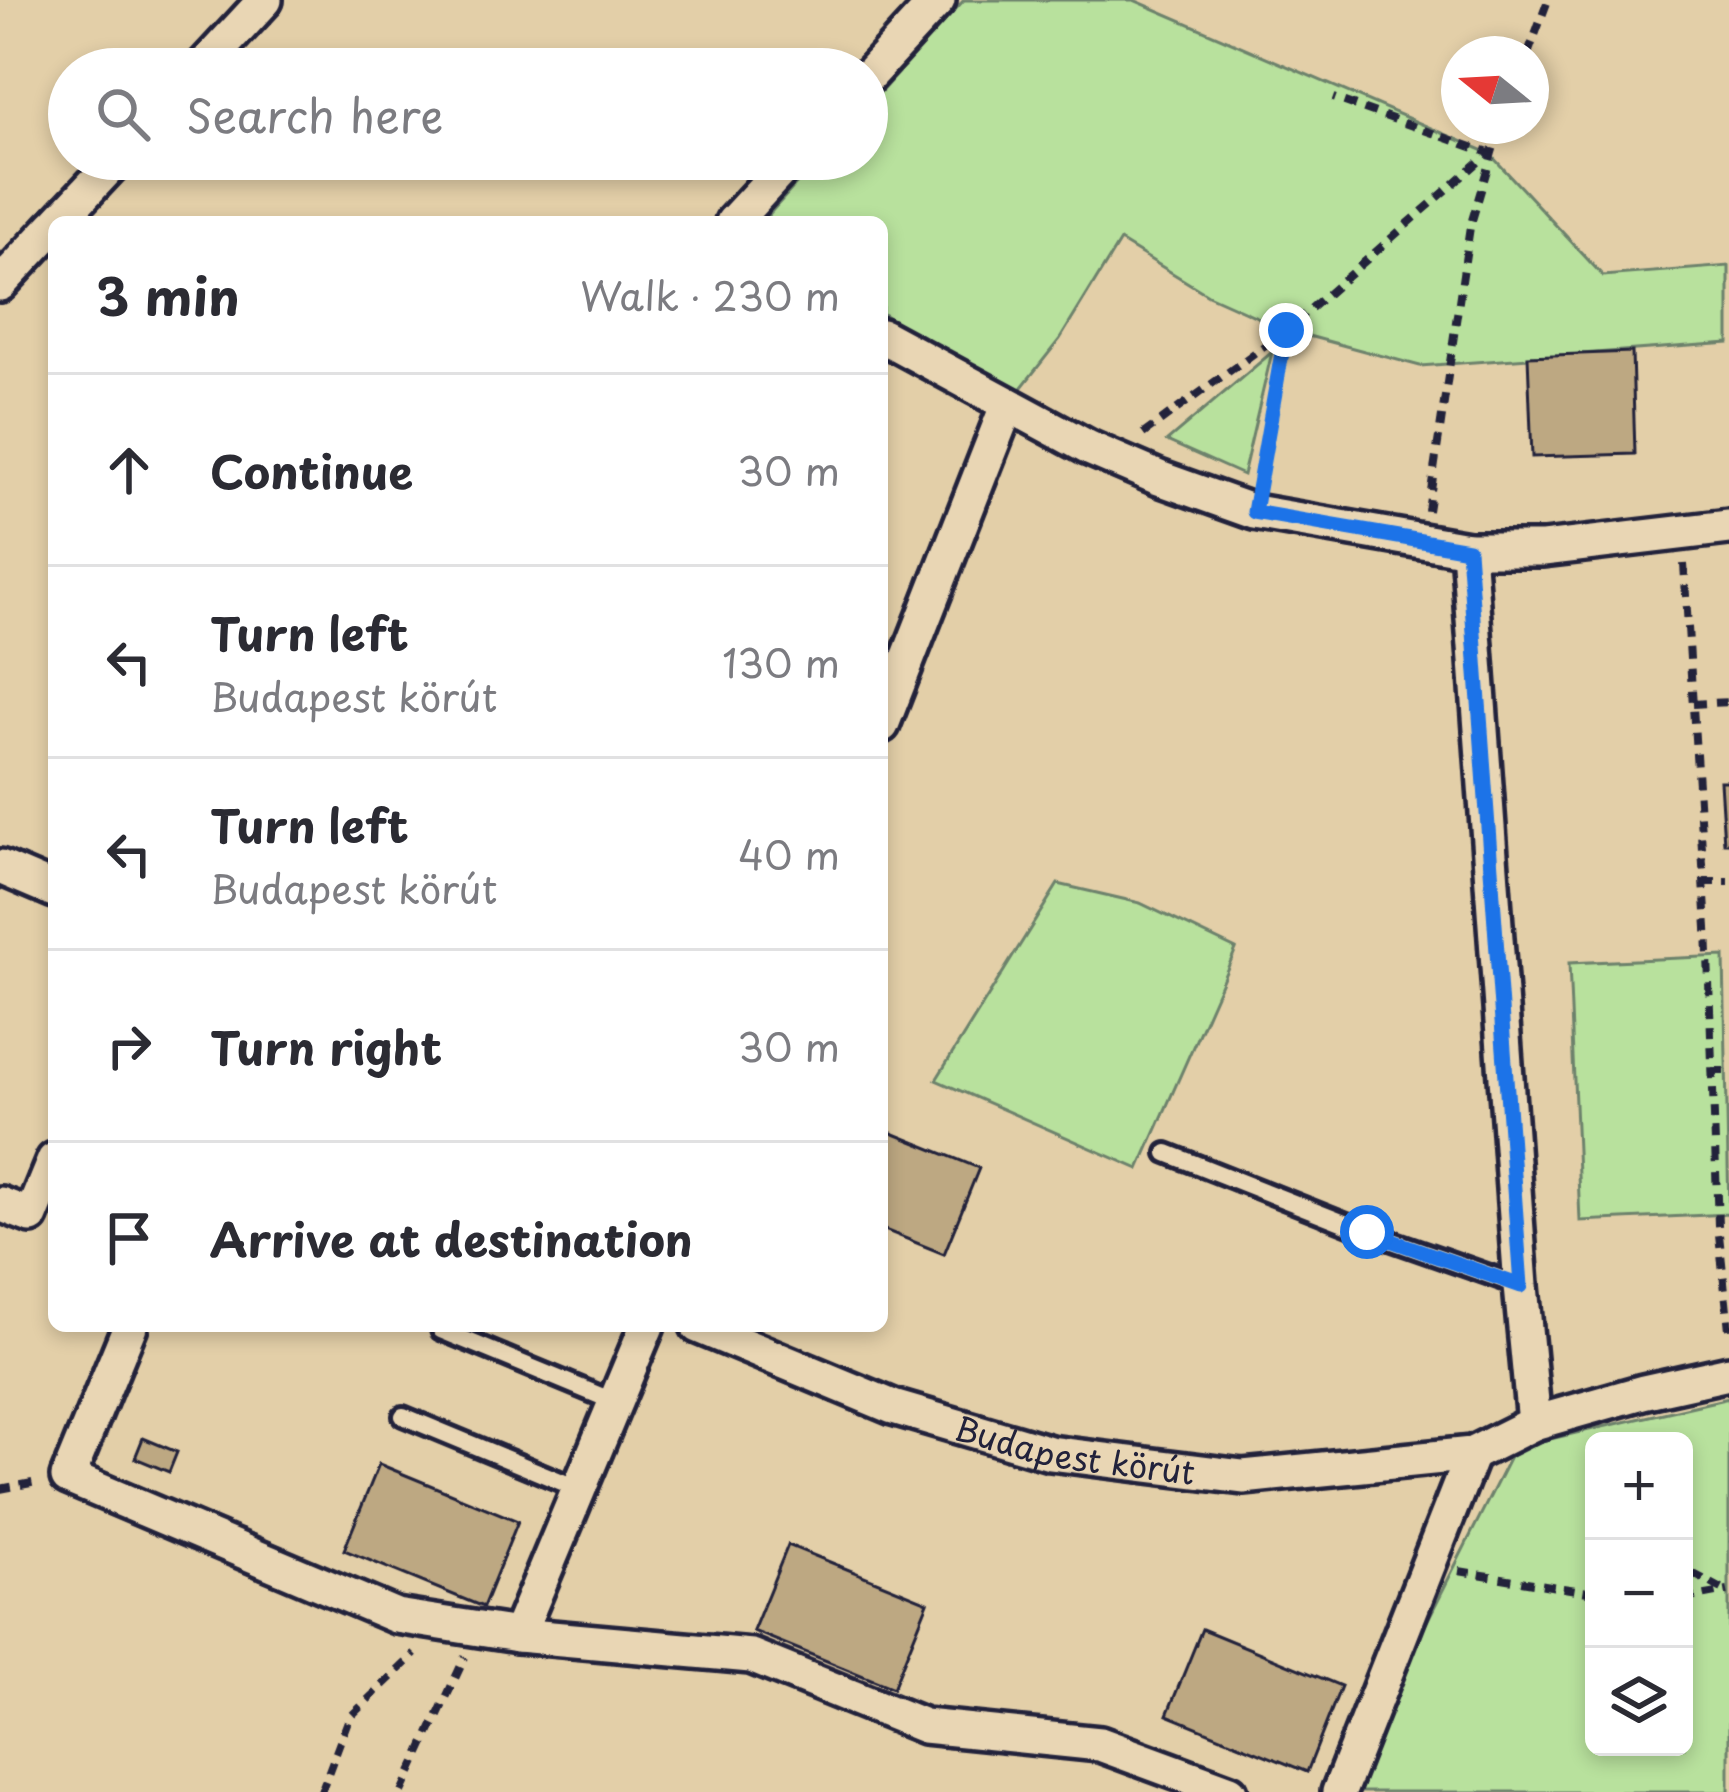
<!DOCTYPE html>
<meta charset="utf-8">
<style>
body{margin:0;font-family:"Playpen Sans",sans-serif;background:#f2f2f3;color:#2b2b33}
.controls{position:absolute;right:36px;bottom:36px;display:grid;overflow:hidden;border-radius:18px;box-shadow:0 6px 18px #0003}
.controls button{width:108px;height:108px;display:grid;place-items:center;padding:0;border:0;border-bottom:3px solid #e1e1e2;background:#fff;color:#2b2b33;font:60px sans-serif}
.compass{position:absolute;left:1441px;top:36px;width:108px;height:108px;border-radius:50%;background:#fff;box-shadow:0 6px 18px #0003;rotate:288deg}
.stop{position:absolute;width:36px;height:36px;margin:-27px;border:9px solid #1a73e8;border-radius:50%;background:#fff}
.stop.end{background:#1a73e8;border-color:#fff;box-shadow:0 3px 12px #0008}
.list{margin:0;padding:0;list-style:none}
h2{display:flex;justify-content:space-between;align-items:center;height:156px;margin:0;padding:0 48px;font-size:51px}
h2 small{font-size:39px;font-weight:400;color:#7c7c81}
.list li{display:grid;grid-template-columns:78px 1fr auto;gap:36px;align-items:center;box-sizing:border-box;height:192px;padding:0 48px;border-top:3px solid #e1e1e2}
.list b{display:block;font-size:45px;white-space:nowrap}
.list p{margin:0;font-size:39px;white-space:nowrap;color:#7c7c81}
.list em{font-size:39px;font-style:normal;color:#7c7c81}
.icon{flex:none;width:66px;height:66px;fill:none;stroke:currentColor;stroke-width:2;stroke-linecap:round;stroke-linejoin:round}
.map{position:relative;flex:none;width:1729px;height:1792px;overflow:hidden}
.search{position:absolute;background:#fff;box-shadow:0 6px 18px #0003;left:48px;top:48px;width:840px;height:132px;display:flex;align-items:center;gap:30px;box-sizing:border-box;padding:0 42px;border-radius:66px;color:#7c7c81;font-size:45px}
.panel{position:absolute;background:#fff;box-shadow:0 6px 18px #0003;left:48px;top:216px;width:840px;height:1116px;border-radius:18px}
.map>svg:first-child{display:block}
</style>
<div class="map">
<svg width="1729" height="1792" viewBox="0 0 1729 1792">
<rect width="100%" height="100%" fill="#e3cfa8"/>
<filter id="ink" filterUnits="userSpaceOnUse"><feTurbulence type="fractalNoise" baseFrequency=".00833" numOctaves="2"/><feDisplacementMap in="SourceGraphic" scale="24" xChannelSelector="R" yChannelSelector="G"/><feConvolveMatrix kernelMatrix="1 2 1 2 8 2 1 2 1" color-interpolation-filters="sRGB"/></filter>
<g filter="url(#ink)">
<path fill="#b8e19d" stroke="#6d826c" stroke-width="3" fill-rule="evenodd" d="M964,0H1134L1489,153L1603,276L1729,266V343L1420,366L1286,330L1208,295L1120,241L1060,339L1007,406L882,313V222H762L819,159H867V107Z
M1272,352L1243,475L1167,441Z
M1058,884L1140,903L1236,949L1139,1169L936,1080Z
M1724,956L1729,1214L1580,1221L1569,963Z
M1729,1398V1792H1341L1515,1447ZM1594,1441H1684V1747H1594Z"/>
<path fill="#bda882" stroke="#22223b" stroke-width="3" d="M1632,352L1635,454L1532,457L1528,356Z
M1720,781H1729V843H1724Z
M882,1129L979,1168L944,1254L882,1229Z
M143,1438L177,1452L169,1472L135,1458Z
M379,1464L518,1521L483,1607L344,1550Z
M788,1545L928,1602L893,1688L753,1631Z
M1202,1629L1341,1686L1307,1772L1167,1715Z"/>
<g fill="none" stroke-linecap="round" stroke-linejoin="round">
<defs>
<path id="lane" d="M1167,1153L1367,1232L1521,1286
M441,1330L615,1402
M403,1416L579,1489"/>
<g id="street">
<path d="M201,69L265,0"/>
<path d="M867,77L938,0"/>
<path d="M58,222L117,159"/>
<path d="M733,222L791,159"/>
<path d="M0,284L54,226"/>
<path d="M882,336L1089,448L1159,478L1254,512L1468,549H1543L1729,527"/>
<path d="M1468,549L1521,1286L1534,1423"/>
<path d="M882,725L1007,406"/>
<path d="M0,867L54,890"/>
<path d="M0,1204L31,1216L54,1160"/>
<path d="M130,1326L68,1477L396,1616L518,1635L751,1656L924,1726L1100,1744L1230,1792"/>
<path id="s1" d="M698,1326L893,1407L1050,1453L1243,1477L1472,1454L1534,1423L1643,1392L1729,1373"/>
<path d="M518,1635L647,1326"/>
<path d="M1339,1792L1472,1454"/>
</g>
</defs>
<use href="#lane" stroke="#22223b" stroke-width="26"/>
<use href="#street" stroke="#22223b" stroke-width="42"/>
<path stroke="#22223b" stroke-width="8" stroke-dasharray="12 9" stroke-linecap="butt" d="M1528,54L1548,0
M1143,434L1286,330L1489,153L1333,98
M1260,482L1286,331
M1428,511L1470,227L1500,126
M1684,564L1707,928L1718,1225L1729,1329
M1693,704L1729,702
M1704,882H1729
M1712,1071H1729
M0,1489L37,1482
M1684,1556L1688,1571L1726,1591
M1459,1571L1594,1593
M1684,1599L1728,1591
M321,1792L349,1718L415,1654
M402,1792L465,1657"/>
<use href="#lane" stroke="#e9d6b4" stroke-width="16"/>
<use href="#street" stroke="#e9d6b4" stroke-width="33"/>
</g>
</g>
<g fill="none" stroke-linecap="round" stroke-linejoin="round" filter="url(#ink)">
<path stroke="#1a73e8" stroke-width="15" d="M1286,330L1254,512L1468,549L1521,1286L1367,1232"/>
</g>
<g text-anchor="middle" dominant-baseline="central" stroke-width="12" stroke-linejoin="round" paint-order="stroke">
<g font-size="33" fill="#22223b" stroke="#e9d6b4">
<text stroke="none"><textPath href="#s1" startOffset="399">Budapest körút</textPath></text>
</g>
</g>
</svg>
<div class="controls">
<button>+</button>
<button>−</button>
<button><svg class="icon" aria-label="layers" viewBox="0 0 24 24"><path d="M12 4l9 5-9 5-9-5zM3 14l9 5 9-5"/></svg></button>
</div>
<svg class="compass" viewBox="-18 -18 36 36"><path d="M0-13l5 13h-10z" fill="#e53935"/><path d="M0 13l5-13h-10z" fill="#7c7c81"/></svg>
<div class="stop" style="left:1367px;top:1232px"></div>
<div class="stop end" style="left:1286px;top:330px"></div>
<div class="search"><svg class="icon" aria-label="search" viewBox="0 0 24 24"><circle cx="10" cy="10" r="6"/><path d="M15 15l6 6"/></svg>Search here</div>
<section class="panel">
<h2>3 min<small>Walk · 230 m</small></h2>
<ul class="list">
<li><svg class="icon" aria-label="ahead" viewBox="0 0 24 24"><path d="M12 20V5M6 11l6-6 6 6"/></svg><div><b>Continue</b></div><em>30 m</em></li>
<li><svg class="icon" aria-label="left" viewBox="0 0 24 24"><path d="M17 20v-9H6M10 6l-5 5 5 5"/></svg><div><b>Turn left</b><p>Budapest körút</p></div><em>130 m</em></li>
<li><svg class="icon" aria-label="left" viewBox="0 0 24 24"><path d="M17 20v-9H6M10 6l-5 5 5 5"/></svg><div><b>Turn left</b><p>Budapest körút</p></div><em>40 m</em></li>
<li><svg class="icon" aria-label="right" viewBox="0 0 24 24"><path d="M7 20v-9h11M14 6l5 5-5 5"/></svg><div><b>Turn right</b></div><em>30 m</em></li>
<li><svg class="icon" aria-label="arrive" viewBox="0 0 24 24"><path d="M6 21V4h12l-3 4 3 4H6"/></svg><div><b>Arrive at destination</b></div></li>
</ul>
</section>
</div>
